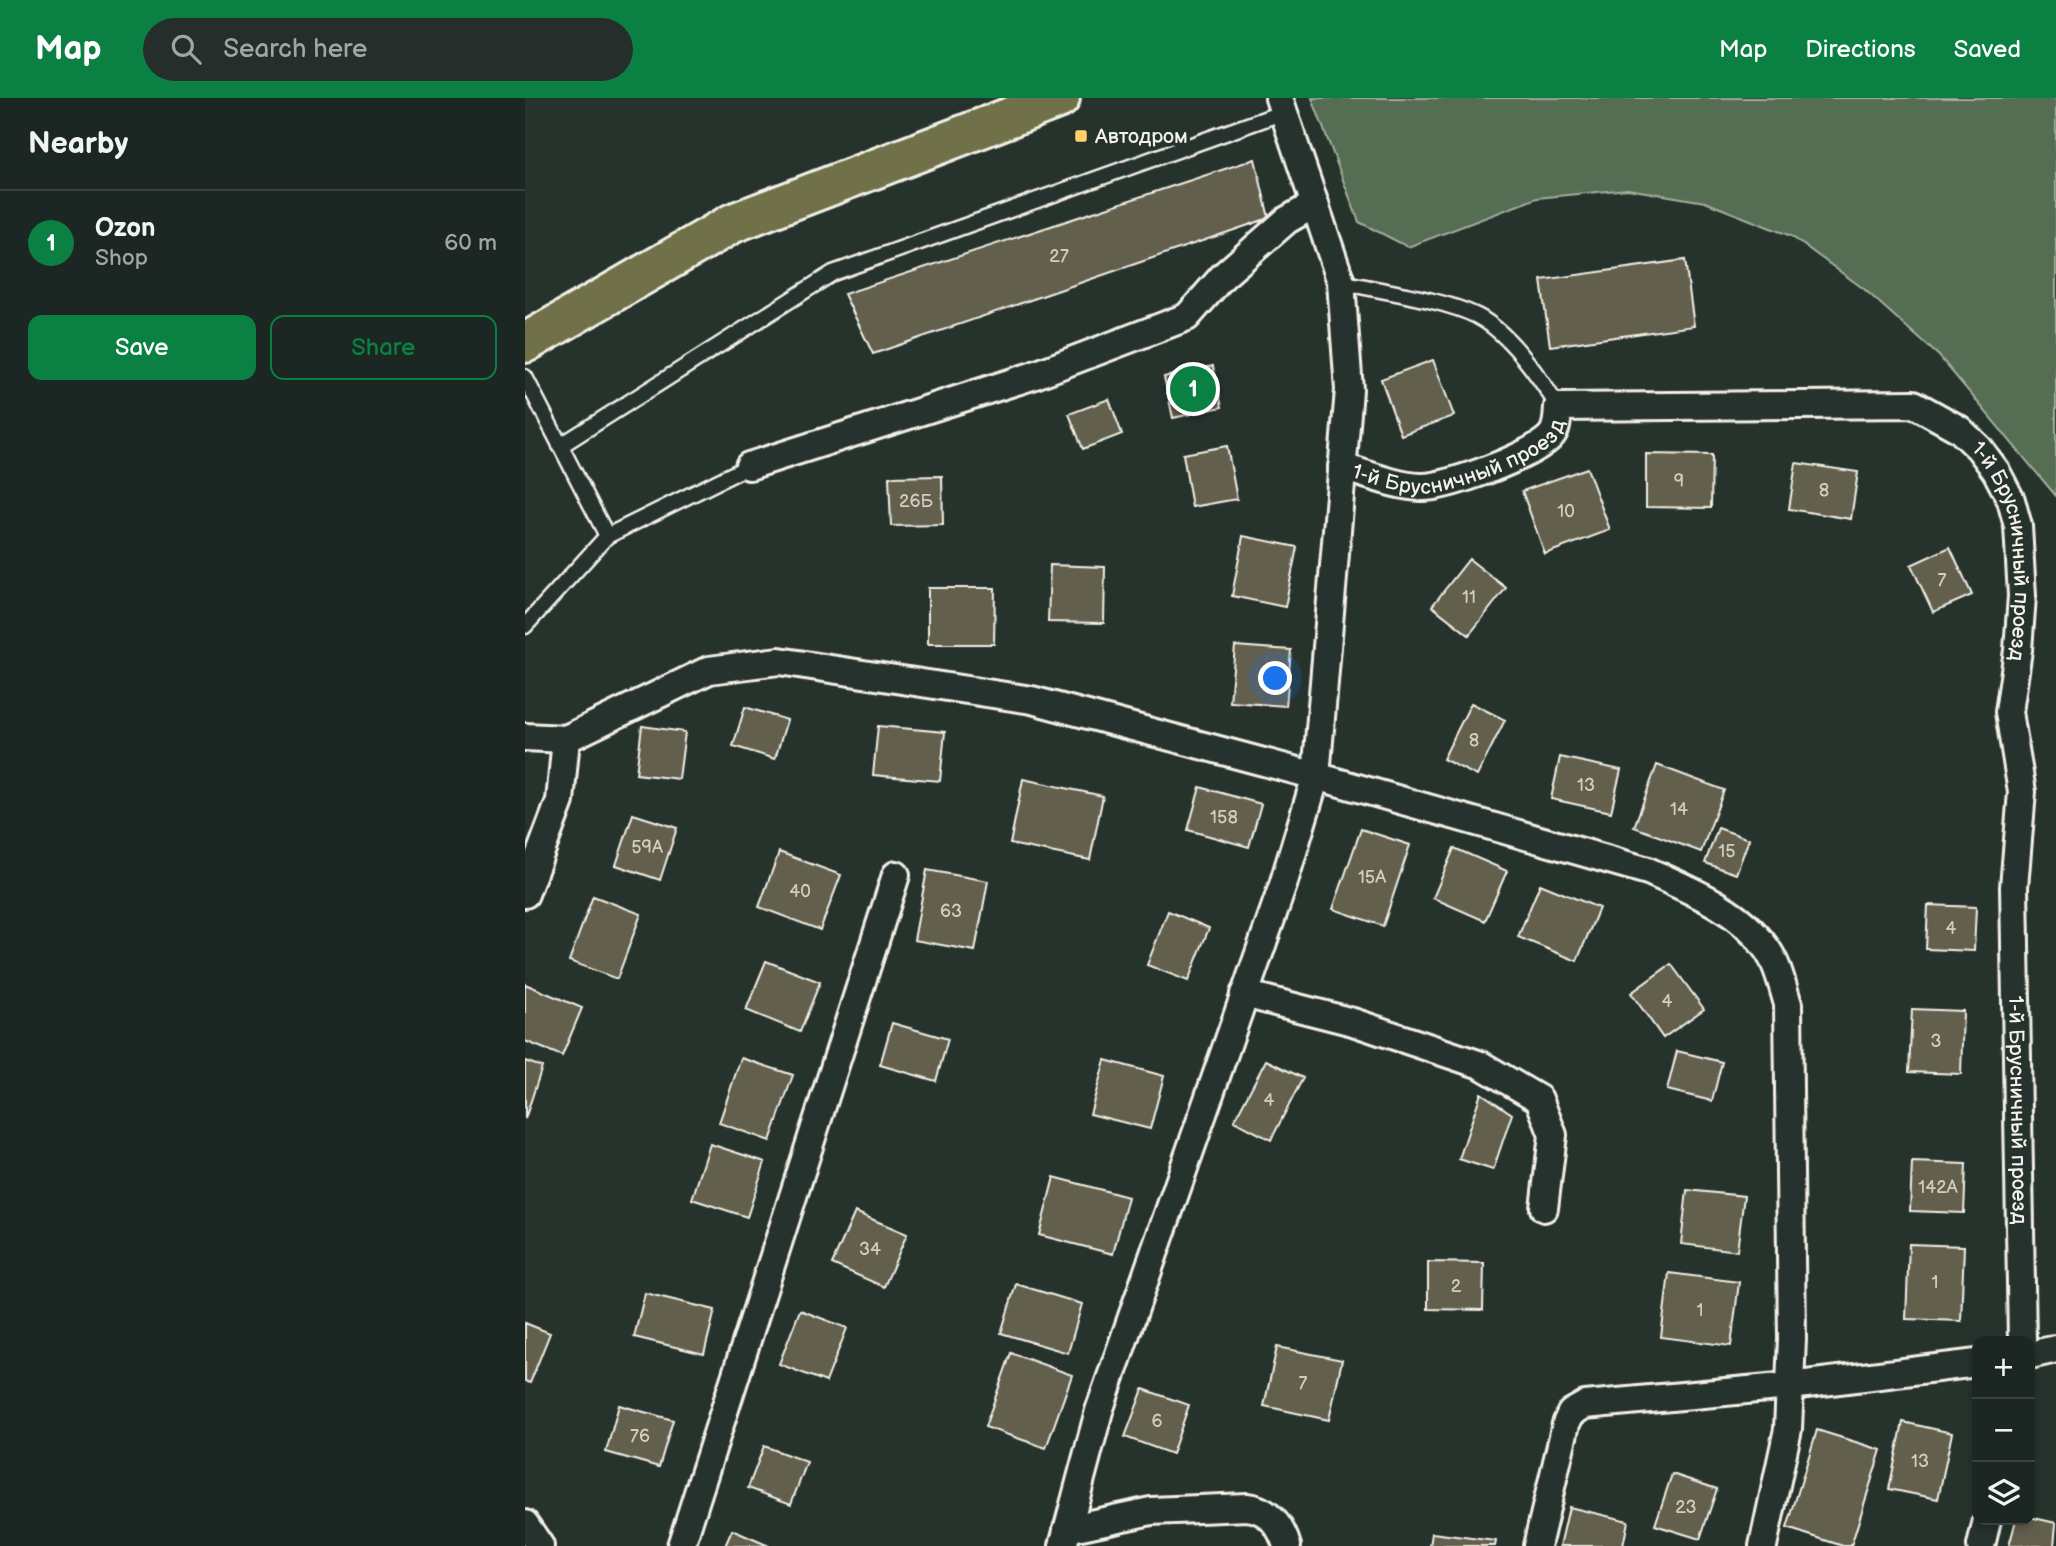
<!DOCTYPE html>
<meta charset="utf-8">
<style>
body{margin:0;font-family:"Balsamiq Sans",sans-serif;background:#252e2a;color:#f1f3f6}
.controls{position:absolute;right:21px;bottom:21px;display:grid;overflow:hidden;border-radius:14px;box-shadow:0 4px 10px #0003}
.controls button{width:63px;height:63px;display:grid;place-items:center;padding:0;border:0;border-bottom:2px solid #3a4340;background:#1c2622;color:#f1f3f6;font:35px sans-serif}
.you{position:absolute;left:751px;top:581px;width:24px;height:24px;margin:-18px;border:5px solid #fff;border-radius:50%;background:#1a73e8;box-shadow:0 0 0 10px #1a73e833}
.badge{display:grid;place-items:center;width:46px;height:46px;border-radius:50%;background:#0b8043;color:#fff;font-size:23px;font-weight:700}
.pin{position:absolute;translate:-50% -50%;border:4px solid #fff;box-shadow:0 2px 7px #0006}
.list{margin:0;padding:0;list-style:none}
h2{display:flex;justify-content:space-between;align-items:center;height:91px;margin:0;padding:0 28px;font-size:30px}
h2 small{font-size:23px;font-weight:400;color:#a0a5a5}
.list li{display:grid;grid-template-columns:46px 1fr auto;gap:21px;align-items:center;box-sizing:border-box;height:105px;padding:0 28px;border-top:2px solid #3a4340}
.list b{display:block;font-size:26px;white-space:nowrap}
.list p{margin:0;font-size:23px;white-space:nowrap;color:#a0a5a5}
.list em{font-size:23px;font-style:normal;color:#a0a5a5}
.actions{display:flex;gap:14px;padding:21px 28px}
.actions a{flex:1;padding:16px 0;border:2px solid #0b8043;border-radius:14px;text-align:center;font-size:24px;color:#0b8043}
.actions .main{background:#0b8043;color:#fff}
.icon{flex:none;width:38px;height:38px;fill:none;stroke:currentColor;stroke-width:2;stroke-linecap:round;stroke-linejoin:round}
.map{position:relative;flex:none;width:1531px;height:1448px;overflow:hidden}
header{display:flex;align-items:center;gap:42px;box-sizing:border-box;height:98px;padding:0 35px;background:#0b8043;color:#fff}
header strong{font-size:33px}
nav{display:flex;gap:38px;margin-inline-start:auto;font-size:24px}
.search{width:490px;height:63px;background:#252e2a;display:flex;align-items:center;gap:18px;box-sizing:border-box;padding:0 24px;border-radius:38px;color:#a0a5a5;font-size:26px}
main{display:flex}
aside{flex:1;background:#1c2622}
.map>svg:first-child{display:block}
</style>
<header>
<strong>Map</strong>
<div class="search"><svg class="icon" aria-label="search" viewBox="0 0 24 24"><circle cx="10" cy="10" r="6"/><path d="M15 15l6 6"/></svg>Search here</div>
<nav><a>Map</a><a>Directions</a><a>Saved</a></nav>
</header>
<main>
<aside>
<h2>Nearby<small></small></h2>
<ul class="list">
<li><span class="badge">1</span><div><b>Ozon</b><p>Shop</p></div><em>60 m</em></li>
</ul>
<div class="actions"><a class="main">Save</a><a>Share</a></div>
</aside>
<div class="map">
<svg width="1531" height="1448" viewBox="0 0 1531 1448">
<rect width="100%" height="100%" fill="#26332d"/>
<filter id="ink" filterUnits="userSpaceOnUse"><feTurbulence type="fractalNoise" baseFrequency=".0143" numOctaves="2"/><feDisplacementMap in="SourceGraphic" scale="14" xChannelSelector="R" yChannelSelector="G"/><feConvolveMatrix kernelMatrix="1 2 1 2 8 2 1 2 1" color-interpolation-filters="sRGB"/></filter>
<g filter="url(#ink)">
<path fill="#556d52" stroke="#a4af9d" stroke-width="2" d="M787,0H1531V398L1414,258L1339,191L1266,138L1180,104L1103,91L1012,100L883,149L834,124Z"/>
<path fill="#645f4d" stroke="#f4f1e8" stroke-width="2" d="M730,61L744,120L348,256L319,196Z
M1160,162L1169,228L1025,248L1016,182Z
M908,262L929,318L876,337L856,281Z
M688,268L697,309L648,320L639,279Z
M584,301L597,336L558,351L544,316Z
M702,348L712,401L667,409L658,356Z
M1121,356L1187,357L1186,410L1121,409Z
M1271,365L1333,374L1326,421L1264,411Z
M1062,370L1085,432L1020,456L997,393Z
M417,378L418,427L366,428L364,379Z
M718,438L772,449L760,509L707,498Z
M1425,449L1447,497L1408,514L1386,467Z
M944,461L981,490L944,537L907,508Z
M525,467L580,469L579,525L523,524Z
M403,490H470L469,546H403Z
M710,548L766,552L761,608L705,604Z
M946,605L980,622L952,678L918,661Z
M220,609L262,622L250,661L208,648Z
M117,628L160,634L154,681L111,676Z
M353,628L420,634L415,683L348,677Z
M1035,659L1096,672L1086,714L1026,701Z
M1132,667L1199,692L1176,754L1109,729Z
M498,681L578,698L565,762L485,746Z
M675,689L736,706L724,749L663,732Z
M108,716L152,730L135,782L91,767Z
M1193,730L1224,741L1211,776L1180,765Z
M836,731L885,747L858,828L808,811Z
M929,750L982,773L960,823L908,800Z
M254,754L316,777L295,832L234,809Z
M402,772L463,783L450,853L389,842Z
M1015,786L1074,810L1052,863L993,839Z
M68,798L116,816L92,881L44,863Z
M1403,807L1451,809L1449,853L1401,851Z
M643,813L684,830L663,883L622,867Z
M241,863L295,884L275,934L221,912Z
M1146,866L1179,911L1138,940L1106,895Z
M0,886L57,910L37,958L0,943Z
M1387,911L1438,913L1436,976L1384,974Z
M367,925L423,941L411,983L355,967Z
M1152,953L1197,964L1187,1003L1142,992Z
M216,960L268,977L245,1043L194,1025Z
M580,962L639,978L625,1031L565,1016Z
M741,962L778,980L746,1042L709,1023Z
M0,963L17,969L0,1021Z
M956,995L987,1016L968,1072L934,1061Z
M185,1046L240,1064L222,1119L167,1101Z
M1387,1064L1441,1066L1439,1115L1385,1113Z
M529,1079L603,1099L588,1156L514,1137Z
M1162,1092L1219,1098L1212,1153L1156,1146Z
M330,1114L382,1136L359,1189L307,1166Z
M1384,1146L1439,1148L1436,1223L1381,1221Z
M903,1164L959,1165L958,1212L903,1211Z
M1144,1175L1214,1184L1206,1248L1136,1239Z
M491,1186L557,1206L543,1255L476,1235Z
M120,1195L190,1212L179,1256L109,1239Z
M275,1212L322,1230L301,1284L254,1266Z
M0,1225L25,1235L5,1285L0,1283Z
M752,1249L817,1262L804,1322L739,1308Z
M486,1255L547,1277L521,1350L460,1329Z
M618,1291L664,1307L647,1356L600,1339Z
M94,1307L148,1322L134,1369L81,1354Z
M1378,1324L1427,1335L1413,1401L1364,1391Z
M1292,1332L1356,1352L1326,1448H1318L1262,1430Z
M239,1348L282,1364L266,1406L223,1390Z
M1147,1376L1192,1391L1175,1441L1130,1427Z
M1044,1409L1103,1423L1098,1448H1035Z
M1505,1419L1531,1425L1529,1448H1484L1491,1422H1505Z
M207,1432L244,1448H200Z
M907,1435L971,1443L970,1448H905Z"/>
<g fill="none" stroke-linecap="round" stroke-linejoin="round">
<defs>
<path id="service" d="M816,184C856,193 917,201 952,218C985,235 1014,278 1033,309
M0,279L82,438
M35,348L308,175L759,14
M0,528L82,438L224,368"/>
<g id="minor">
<path d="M224,368L507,278L662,219L698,178L762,122L790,106"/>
<path id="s1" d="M817,369C842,376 870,388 896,389C921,390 1007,358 1025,339C1033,331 1032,320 1033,309L1389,306L1434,331L1454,350L1471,373L1486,402L1493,428L1497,498L1493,552L1484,614L1497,694L1489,789L1497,1243"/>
<path d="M0,639L41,641L184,572L254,563L507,602L791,678L1123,773C1165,792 1214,811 1241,850C1253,866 1257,887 1263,906L1267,1241L1263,1331L1238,1448"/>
<path d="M0,796L35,703L41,641"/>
<path d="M719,896L828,924L956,967L1014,1001L1028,1037L1019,1110"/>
<path d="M1505,1257L1531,1251"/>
<path d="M0,1426L15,1448"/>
<path d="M542,1431L626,1413L722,1409C743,1411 756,1428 762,1448"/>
<path d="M156,1448L371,777"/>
<path d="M538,1448L574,1313L758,787L791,678L824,292L816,184L754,0"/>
<path d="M1012,1448L1041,1326L1046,1315L1060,1307L1265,1288L1452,1265"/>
<path d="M1456,1448L1462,1422"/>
</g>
<path id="primary" d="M0,245L208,125L535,0"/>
</defs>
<use href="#service" stroke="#f4f1e8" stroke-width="19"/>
<use href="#minor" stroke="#f4f1e8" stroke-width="32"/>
<use href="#primary" stroke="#f4f1e8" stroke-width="44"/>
<use href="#service" stroke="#26332d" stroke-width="14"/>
<use href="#minor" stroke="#26332d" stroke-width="26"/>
<use href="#primary" stroke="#6f704a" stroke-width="38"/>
</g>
</g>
<rect fill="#ffd166" stroke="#26332d" stroke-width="2.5" x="549" y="31" width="14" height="14" rx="3.5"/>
<g text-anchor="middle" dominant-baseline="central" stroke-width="7" stroke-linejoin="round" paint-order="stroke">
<g font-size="18" fill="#d0ccc1">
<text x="534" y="158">27</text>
<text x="1154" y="383">9</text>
<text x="1299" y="392">8</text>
<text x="391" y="403">26Б</text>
<text x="1041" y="413">10</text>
<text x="1417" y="482">7</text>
<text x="944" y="499">11</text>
<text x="949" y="642">8</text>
<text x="1061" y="687">13</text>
<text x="1154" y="711">14</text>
<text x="699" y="719">158</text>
<text x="122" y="749">59А</text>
<text x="1202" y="753">15</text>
<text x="847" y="779">15А</text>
<text x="275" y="793">40</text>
<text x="426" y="813">63</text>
<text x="1426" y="830">4</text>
<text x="1142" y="903">4</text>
<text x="1411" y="943">3</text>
<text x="744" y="1002">4</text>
<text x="1413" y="1089">142А</text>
<text x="345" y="1151">34</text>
<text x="1410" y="1184">1</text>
<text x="931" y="1188">2</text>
<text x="1175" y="1212">1</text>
<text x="778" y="1285">7</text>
<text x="632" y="1323">6</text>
<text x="115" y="1338">76</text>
<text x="1395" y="1363">13</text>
<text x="1161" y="1409">23</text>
</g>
<g font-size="21" fill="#f4f1e8" stroke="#26332d" text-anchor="start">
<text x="570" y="38">Автодром</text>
</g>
<g font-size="21" fill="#f4f1e8" stroke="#26332d">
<text stroke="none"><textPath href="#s1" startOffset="126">1-й Брусничный проезд</textPath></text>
<text stroke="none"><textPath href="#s1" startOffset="798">1-й Брусничный проезд</textPath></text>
<text stroke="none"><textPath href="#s1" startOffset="1363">1-й Брусничный проезд</textPath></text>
</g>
</g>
</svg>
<div class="controls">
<button>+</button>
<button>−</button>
<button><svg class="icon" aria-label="layers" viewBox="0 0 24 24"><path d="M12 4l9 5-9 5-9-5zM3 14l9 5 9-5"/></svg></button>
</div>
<div class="you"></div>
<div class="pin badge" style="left:668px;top:291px">1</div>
</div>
</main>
